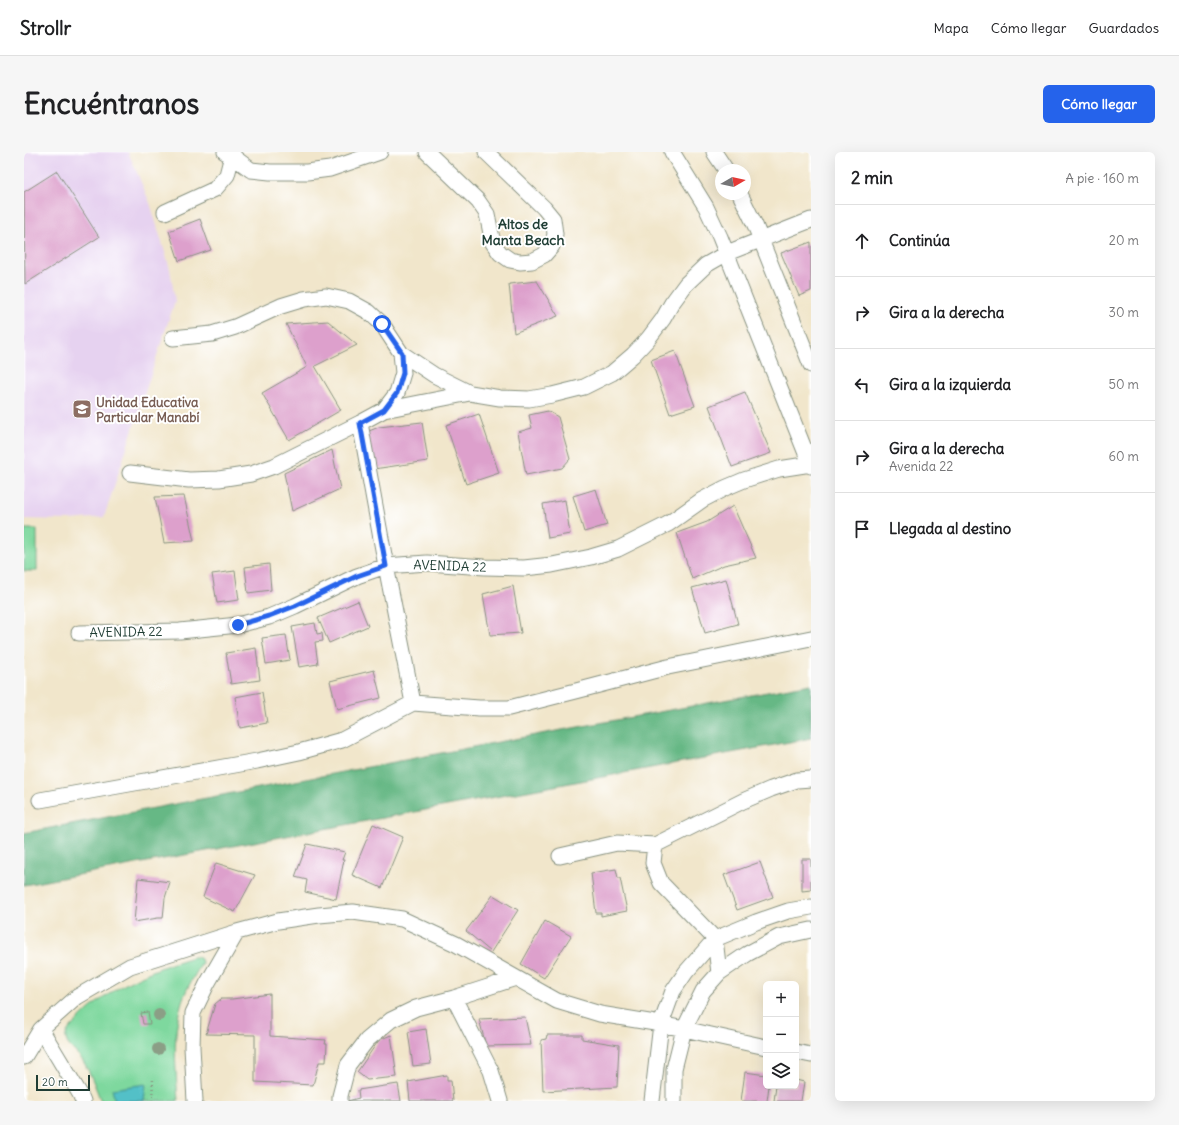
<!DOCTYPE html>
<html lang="es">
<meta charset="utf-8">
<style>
body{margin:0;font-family:Delius,sans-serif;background:#f6f6f6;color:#202124}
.controls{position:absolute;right:12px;bottom:12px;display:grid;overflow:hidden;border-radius:6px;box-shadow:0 4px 16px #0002}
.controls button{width:36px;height:36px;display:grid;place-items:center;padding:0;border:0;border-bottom:1px solid #e0e0e0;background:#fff;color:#202124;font:20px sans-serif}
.compass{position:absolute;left:691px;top:12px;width:36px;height:36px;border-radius:50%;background:#fff;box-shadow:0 4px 16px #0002;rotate:81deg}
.scale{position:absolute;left:12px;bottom:10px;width:54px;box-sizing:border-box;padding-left:4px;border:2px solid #1f3d34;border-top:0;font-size:11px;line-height:14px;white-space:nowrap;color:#1f3d34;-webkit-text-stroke:3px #fff;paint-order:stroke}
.stop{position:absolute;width:12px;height:12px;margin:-9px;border:3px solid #2563eb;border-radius:50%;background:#fff}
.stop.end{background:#2563eb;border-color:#fff;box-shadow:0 1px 4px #0008}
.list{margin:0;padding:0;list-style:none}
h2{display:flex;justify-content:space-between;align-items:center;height:52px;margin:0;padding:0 16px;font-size:17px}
h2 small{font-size:13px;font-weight:400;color:#757577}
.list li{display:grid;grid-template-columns:26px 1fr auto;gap:12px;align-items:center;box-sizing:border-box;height:72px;padding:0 16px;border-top:1px solid #e0e0e0}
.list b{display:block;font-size:15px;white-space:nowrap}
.list p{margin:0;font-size:13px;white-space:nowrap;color:#757577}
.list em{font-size:13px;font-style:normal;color:#757577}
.icon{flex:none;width:22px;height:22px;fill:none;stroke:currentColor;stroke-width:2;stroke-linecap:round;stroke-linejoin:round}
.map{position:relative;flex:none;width:787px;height:949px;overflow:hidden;border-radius:6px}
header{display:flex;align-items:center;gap:24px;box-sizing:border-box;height:56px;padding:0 20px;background:#fff;border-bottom:1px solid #e0e0e0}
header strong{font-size:19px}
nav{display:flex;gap:22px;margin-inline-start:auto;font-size:14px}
.intro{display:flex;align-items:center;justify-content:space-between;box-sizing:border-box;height:96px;padding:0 24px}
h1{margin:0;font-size:28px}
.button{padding:10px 18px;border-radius:6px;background:#2563eb;color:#fff;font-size:14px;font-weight:700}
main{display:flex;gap:24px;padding:0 24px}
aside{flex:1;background:#fff;border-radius:6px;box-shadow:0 4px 16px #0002}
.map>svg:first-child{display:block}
</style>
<header>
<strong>Strollr</strong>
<nav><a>Mapa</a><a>Cómo llegar</a><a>Guardados</a></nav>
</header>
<div class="intro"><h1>Encuéntranos</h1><a class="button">Cómo llegar</a></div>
<main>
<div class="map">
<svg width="787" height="949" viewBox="0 0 787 949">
<rect width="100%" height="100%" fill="#fff"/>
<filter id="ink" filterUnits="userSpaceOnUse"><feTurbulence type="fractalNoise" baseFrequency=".025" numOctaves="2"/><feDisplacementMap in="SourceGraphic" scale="8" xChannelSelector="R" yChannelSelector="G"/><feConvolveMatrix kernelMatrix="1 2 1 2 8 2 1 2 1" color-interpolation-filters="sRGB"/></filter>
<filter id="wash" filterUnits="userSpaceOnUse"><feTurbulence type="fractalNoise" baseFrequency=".012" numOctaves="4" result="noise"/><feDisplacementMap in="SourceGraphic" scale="16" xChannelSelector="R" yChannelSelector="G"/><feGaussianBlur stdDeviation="0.9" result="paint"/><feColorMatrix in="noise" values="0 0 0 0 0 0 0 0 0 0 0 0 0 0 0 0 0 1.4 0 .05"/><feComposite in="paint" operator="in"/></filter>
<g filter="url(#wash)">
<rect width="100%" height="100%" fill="#f1e6cb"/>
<path fill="#e6d2f0" d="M0,0H104L126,51L146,117L151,149L80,365L46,368L0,367Z"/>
<path fill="#7ed89e" stroke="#4e8a69" d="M0,377H13V419H0Z
M169,805H174L177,807L178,811C171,823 160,840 157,853C148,884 152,917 154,949H77C72,937 64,914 56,905C51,899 40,892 42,883C43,878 50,872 53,869C84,836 127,817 169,805Z"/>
<path fill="#66b885" stroke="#427a5c" d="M787,532V586L0,733V681L527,580Z"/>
<path fill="#52c0c7" stroke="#387e7e" d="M122,932L120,949H91L88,937Z"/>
<g id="blocks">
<path fill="#dda0cc" d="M33,19L75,85L1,132L0,40Z
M176,67L187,98L155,109L145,79Z
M787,90V139L775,144L757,101Z
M513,129L534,164L490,181L485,132Z
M304,169L333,193L291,214L317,258L265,288L238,241L283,215L262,172Z
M651,199L671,254L646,262L627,208Z
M721,240L747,301L708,315L685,254Z
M524,259L534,265L546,307L538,316L502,323L494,280L508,276L505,263Z
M455,262L475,321L442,332L422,273Z
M398,270L404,309L343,318L340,281L355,275Z
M308,298L316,337L268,359L260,321Z
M572,337L583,373L560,380L549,344Z
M160,344L170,389L140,391L131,345Z
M541,348L546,382L524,386L519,352Z
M709,354L732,406L700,413L668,427L653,381L683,370Z
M245,412L247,438L224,441L221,415Z
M211,419L215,448L193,451L188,422Z
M702,427L714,472L681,481L668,436Z
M489,434L497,481L466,483L459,442Z
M334,449L344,474L305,491L294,466Z
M291,471L293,482L298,481L299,489L291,490L294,512L275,515L268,475Z
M262,483L266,508L242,512L238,486Z
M232,496L236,528L207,532L202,501Z
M350,518L357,546L313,557L306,529Z
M238,540L243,571L216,576L211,545Z
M349,672L379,685L358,736L328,723Z
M283,692L321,700L318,708H320L312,747L281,740L283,728L271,725Z
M778,707H787V738L778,739Z
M736,710L749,745L713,758L700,723Z
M192,711L231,723L211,760L179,745Z
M592,717L594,726H596L603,759L577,764V761H572L567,721Z
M114,726L146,730L141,746L139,766H134L110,770Z
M469,743L494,758L467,800L442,779Z
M521,769L547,784L520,826L497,812Z
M246,842V884L302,888L301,892H303L302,910H295L289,933L231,930V883L182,882L191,852L197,847H208Z
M124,860L126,872H119L117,861Z
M501,865L507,893L462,894L455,867Z
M402,877L407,912L389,914L384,880Z
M367,883L373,925L343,928L333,920L355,888Z
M523,883H558V887L595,893L593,935L519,939L517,888L522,887Z
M721,920L742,923V934H745L743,949H717Z
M423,923V928H427L429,949H386L384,930Z
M772,928L780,930L777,949H750L752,934H772Z
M374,932L377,949H323L335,946L334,938Z"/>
</g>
</g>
<g filter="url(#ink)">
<use href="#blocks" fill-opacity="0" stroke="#889280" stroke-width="1"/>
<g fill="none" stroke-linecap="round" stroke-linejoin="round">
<defs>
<path id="minor" d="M201,0L207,3L227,18L246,20H283L306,17L356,0
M403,0L454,49L463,62L469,91L476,101L486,108L496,110L508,109L520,103L528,94L531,82L529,67L520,56L462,0
M648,0L682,55L696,85L787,314
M690,0L702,18
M716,42L731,73L787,213
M141,60L191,37L203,23L209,0
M149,186L188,182L211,175L257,154L280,147L302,144L325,149L345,160L358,172L377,201L379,221L373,241L360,258
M377,201L410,223L446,241L476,246L505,247L528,243L560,235L588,221L609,203L624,187L639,167L648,151L662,132L682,113L703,101L787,68
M336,271L362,414L389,551
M106,321L165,328L195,327L227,322L250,314L336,271L360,258L446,241
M55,481L156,479L214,473L245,465L271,454L333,424L362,414L403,411L461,415L500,416L528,413L567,405L594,397L644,372L678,348L701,336L720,328L755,317L787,312
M16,648L233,609L275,600L318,588L389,551L455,556H485L552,539L644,515L787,486
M631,693L629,711L637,731L691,787L695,821
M536,704L593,691L631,693L719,649L747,637L773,628L787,627
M430,846L467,919L476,949
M17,877L56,942L59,949
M772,900L787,903
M0,905L17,877L53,845L106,814L213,780L254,769L295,763L329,760L378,767L432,792L533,849L576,862L637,872L742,895
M171,949L168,895L169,861L183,832L213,780
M316,949V944L324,913L343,888L367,868L392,856L430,846L492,826
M628,949L637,872L649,839L662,820L691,787L732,770L764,759L787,755
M650,949V917L660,877L679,839L695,821L723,802L755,785L787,778"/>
</defs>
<use href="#minor" stroke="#889280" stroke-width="17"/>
<path stroke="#889280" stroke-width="2.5" stroke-dasharray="1 3" stroke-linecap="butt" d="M128,949L129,927"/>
<use href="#minor" stroke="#fff" stroke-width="15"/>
</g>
<g fill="#8b9e86">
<circle cx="135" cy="863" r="6"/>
<circle cx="134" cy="897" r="6"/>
</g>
</g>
<g fill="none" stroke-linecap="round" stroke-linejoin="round" filter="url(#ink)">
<path stroke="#2563eb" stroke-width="5" d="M214,473L245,464L271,454L333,424L362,414L336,271L360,258L373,241L379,221L378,201L358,172"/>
</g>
<defs>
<symbol id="school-square" viewBox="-11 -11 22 22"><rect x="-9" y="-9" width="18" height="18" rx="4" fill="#8d6e63" stroke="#fff"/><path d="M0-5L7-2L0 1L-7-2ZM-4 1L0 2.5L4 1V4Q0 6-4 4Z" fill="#fff"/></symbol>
</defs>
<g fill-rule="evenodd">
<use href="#school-square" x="47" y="246" width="22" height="22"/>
</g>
<g text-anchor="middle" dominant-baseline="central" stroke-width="4" stroke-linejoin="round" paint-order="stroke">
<g font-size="13" font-weight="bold" fill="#785e54" stroke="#fff" text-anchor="start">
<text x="72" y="250">Unidad Educativa<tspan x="72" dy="15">Particular Manabí</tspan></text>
</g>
<g font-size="13" fill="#1f3d34" stroke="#fff">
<text transform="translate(426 414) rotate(2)">AVENIDA 22</text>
<text transform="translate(102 480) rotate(-1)">AVENIDA 22</text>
</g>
<g font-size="14" font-weight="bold" fill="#1f3d34" stroke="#fff">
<text x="499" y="72">Altos de<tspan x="499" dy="16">Manta Beach</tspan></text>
</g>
</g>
</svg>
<div class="controls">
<button>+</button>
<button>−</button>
<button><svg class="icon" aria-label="layers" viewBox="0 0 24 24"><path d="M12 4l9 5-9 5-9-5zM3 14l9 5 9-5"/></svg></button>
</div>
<svg class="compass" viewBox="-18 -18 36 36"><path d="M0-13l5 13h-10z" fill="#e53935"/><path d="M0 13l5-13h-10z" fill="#757577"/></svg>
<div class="scale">20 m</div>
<div class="stop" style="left:358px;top:172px"></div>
<div class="stop end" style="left:214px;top:473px"></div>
</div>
<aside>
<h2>2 min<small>A pie · 160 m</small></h2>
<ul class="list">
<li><svg class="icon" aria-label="ahead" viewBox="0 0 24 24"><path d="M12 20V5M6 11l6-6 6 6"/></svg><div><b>Continúa</b></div><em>20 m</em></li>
<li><svg class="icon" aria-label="right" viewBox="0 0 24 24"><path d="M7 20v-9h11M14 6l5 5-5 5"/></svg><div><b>Gira a la derecha</b></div><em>30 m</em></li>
<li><svg class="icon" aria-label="left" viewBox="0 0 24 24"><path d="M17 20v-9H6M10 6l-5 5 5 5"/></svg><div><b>Gira a la izquierda</b></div><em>50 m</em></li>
<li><svg class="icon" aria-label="right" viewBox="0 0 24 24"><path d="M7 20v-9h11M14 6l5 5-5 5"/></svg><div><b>Gira a la derecha</b><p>Avenida 22</p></div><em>60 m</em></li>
<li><svg class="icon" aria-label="arrive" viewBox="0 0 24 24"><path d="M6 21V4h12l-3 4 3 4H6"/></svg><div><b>Llegada al destino</b></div></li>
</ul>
</aside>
</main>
